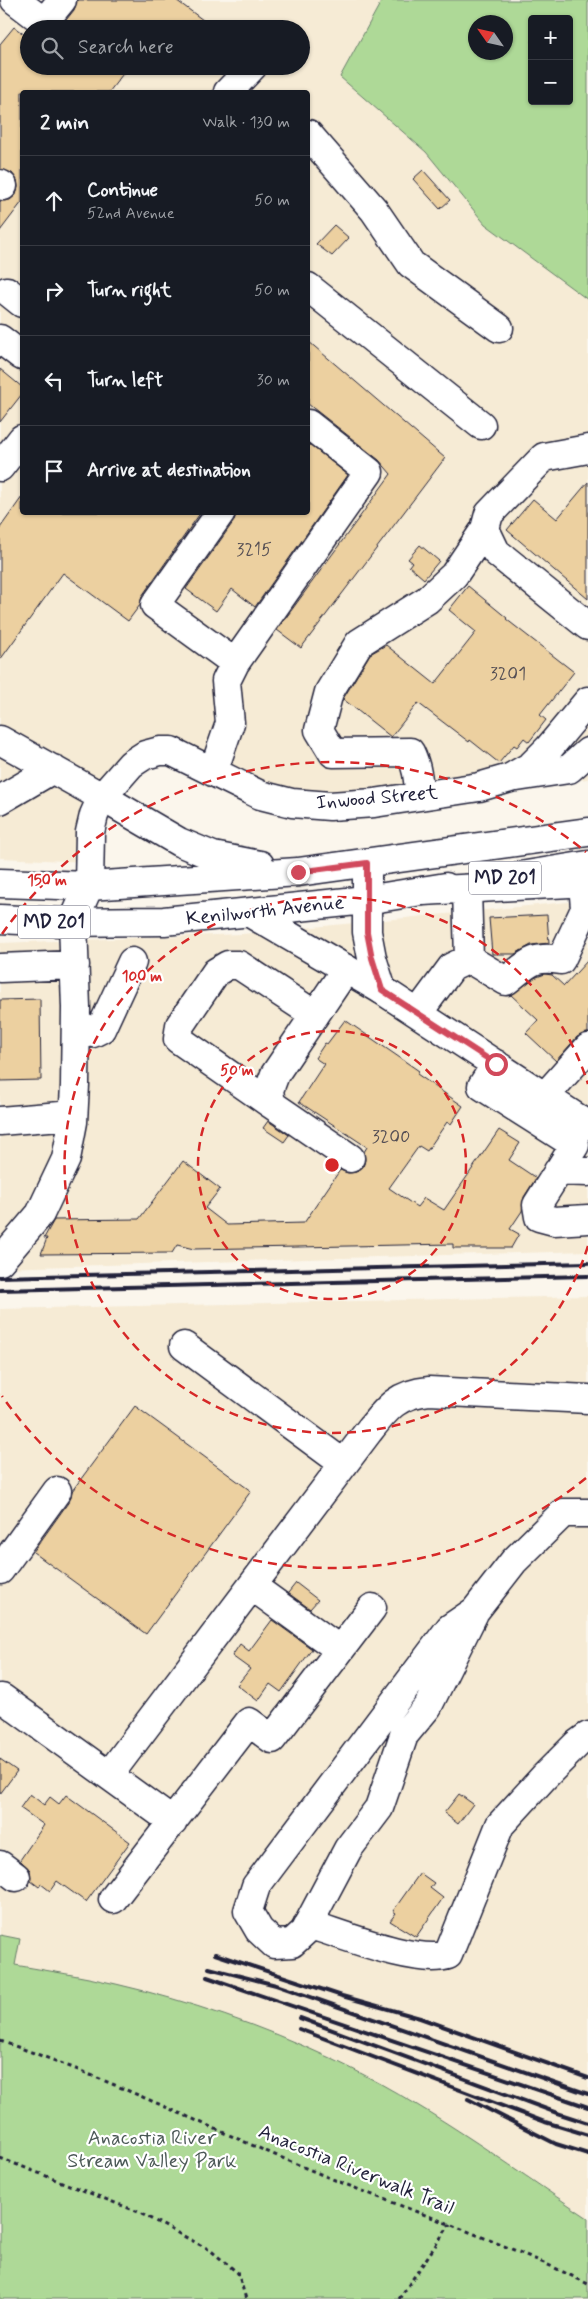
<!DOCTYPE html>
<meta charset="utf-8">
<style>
body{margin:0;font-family:Mynerve,sans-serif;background:#242831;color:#f1f3f6}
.controls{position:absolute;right:15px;top:15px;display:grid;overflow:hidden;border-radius:5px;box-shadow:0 1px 4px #0004}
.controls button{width:45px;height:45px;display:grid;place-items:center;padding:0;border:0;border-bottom:1px solid #363941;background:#171b24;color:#f1f3f6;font:25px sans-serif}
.compass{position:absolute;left:468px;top:15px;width:45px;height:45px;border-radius:50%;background:#171b24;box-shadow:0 1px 4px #0004;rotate:304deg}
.stop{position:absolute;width:15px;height:15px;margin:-11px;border:4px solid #d1495b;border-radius:50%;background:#fff}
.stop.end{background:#d1495b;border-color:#fff;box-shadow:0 1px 5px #0008}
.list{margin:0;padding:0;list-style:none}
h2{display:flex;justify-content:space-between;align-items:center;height:65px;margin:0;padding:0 20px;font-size:21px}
h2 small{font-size:16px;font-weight:400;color:#9ea1a6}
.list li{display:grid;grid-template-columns:32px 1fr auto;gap:15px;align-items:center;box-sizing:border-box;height:90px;padding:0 20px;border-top:1px solid #363941}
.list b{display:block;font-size:19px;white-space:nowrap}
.list p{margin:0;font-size:16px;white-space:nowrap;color:#9ea1a6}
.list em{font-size:16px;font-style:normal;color:#9ea1a6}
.icon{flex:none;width:28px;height:28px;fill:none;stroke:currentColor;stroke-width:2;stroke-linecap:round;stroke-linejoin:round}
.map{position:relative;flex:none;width:588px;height:2299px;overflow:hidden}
.search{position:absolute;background:#171b24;box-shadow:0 1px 4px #0004;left:20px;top:20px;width:290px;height:55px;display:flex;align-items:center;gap:12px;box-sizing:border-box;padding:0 18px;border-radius:28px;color:#9ea1a6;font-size:19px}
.panel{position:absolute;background:#171b24;box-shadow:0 1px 4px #0004;left:20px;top:90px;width:290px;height:425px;border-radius:5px}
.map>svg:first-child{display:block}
</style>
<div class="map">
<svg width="588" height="2299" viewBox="0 0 588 2299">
<rect width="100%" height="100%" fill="#fbf6ec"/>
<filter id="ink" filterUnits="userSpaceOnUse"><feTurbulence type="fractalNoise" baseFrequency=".02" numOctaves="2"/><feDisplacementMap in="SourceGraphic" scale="10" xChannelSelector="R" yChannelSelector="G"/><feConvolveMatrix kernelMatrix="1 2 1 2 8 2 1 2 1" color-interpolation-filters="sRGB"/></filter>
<g filter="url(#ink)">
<path fill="#f6ebd5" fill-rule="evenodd" d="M0,0H382L340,77L426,152L485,224L588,300V779L302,805L188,758L128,767L88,862L0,858ZM29,29H301V66H29ZM22,92H308V512H22Z
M588,900V1251L0,1268V943L242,934Z
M588,1296V2218L436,2117L392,2090L148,1992L15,1965L19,1939L0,1935V1309Z"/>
<path fill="#aed997" stroke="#687e69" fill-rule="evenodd" d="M382,0H588V300L485,224L426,152L340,77ZM532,19H569V101H532ZM476,22H506V52H476Z
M0,1935L20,1939L15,1965C49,1971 83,1976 116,1984C189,2001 262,2026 330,2058C422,2101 504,2162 588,2218V2299H0Z"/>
<path fill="#ecd0a0" stroke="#22223b" d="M77,0H176L215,29H59L74,10Z
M14,27L29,38V66H129L109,92H22V202L0,231V201L10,200L16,195L18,187L17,180L12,173L0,169V44Z
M423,170L450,200L440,209L413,179Z
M334,225L349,238L332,256L316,244Z
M308,341L445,458L301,648L277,630L391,474L379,460L308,404Z
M0,369L22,387V394L0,422Z
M308,443L348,475L255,607L232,589L216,611L186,589L234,521L236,512H308Z
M588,482V599L507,530L533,499L557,519Z
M22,497V512H201L142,596L140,605L128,621L63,573L0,660V528Z
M420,545L439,561L424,579L409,566L412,562L408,559Z
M468,586L507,618L506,619L574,672L540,715L546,720L529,742L524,738L517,747L514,745L499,763L470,740L469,742L418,703L391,737L343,699L370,654L386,645L435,684L476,632L449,610Z
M547,915L549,943L531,945L515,954H492L489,918Z
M588,960V1033L577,1037L556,1061L526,1033L538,1020L511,995L534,978L545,974L552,975L564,986Z
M40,999L41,1080L0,1081V1000Z
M345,1020L419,1071L417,1074L463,1106L451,1124L447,1122L427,1151L419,1146L389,1188L417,1207L424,1198L444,1210L499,1130L520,1143L509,1160L536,1178L524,1197L522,1211L510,1229L519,1234L511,1248H453V1244L194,1249L177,1245L172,1253L41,1254L47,1238H44L54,1220L139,1219L183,1161L220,1189L205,1208L227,1225L304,1223L340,1170L348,1173L356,1172L363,1167L365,1160L364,1152L367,1147L299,1102L324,1064L315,1058L325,1043L327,1044Z
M268,1121L289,1135L284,1142L263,1128Z
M135,1406L251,1491L146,1634L33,1552L70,1500L72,1491Z
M296,1583L318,1600L310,1609L288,1593Z
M272,1620L312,1649L281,1692L270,1684L258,1701L237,1685L250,1669L232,1656L240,1644L249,1651Z
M0,1759L17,1771L0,1794Z
M30,1794L44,1805L50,1797L59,1804L66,1795L130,1842L86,1902L57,1881L50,1891L41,1884L39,1887L31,1881L30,1870L20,1860L44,1825L20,1808Z
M459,1794L473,1804L458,1824L444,1813Z
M420,1873L434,1883L430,1888L443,1898L416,1937L390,1921L396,1913L393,1911Z"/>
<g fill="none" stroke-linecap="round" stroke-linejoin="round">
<defs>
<path id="minor" d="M15,0L44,22L62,0
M228,92L253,66
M308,134L374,210L411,264L499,328
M0,184L3,186
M308,287L481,425
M7,291L22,303
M0,339L22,356
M588,449L544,457L489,514L485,529L496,552L588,626
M0,467L22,439
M221,512L155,605L235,663
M0,740L102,797
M213,772L230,723L226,681L235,663L369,472L308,424
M517,777L569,769L588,752
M419,796C419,780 417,766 410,752L333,753L319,730L329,692L359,643L427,600L454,575L485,529
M0,800L53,769
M367,863V932L372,958L382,990L588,1125
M467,889L469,959
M0,968L75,965
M346,969L275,1074L269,1090L271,1104L350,1158
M418,1013L452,967L469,959L506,981C528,964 532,955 561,960L585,909L583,882
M76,1022L93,1033L101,1029L132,962
M496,1064L482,1086L575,1145L537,1205L539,1217L554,1221L588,1219
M545,1096L588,1048
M271,1104L178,1039L180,1025L216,972L228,965H239L315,1015
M0,1121L73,1115
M558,1171L588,1172
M0,1261L40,1214L66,1159L73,1122L75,1085L76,1008L73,922L89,886L90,832L94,815L102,797L131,764L145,755L160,751H171L260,795L292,803L330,806L374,803L479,787L510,778L531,766L549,748L588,701
M184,1346L344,1464
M0,1570L57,1491
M252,1586L340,1650
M475,1611L450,1628L256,1886L248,1911L259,1930L274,1944L292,1943L304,1932L348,1849L379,1808L404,1735L428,1706L475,1611L514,1561L563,1513H588
M0,1698H2L173,1822
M109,1775L368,1432C387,1408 397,1394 429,1391L588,1399
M0,1865L16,1877
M113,1899L249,1722L272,1739L372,1608
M308,1924C341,1934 417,1965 448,1955L500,1825L544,1777L577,1744L588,1736"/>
<path id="major" d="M102,797L179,842L213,856L260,865
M520,876L588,865
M0,883L89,886L298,872L588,832
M250,913L382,990
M0,919L59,922L164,921L366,900L446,887"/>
<path id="highway" d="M422,891L588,882"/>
</defs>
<use href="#minor" stroke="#22223b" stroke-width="31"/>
<use href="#major" stroke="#22223b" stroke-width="31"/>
<use href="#highway" stroke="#22223b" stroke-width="31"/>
<path stroke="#22223b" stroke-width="3" stroke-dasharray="4 4" stroke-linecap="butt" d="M0,2041C101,2075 196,2122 294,2163C391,2205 493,2236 588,2284
M0,2158L136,2211L210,2250L238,2273L246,2299
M399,2299L450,2224"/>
<use href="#minor" stroke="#fff" stroke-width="28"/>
<use href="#major" stroke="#fff" stroke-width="28"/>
<use href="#highway" stroke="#fff" stroke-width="28"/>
<path stroke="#22223b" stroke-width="4" d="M0,1277L588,1263
M0,1290L588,1276
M215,1954L342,1996L420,2018L588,2078
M209,1968L276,1985L588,2094
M207,1977L588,2107
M300,2018L557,2113L588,2123
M299,2029L545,2122L588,2135
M468,2099L556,2144L588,2154"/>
</g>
</g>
<g fill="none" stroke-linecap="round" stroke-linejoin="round" filter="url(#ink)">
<path stroke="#d1495b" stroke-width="6" d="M298,872L367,863V932L372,958L382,990L496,1064"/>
</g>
<g fill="none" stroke="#d62828" stroke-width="2.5" stroke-dasharray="9 6">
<circle cx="332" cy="1165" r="134"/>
<path d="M588 1246A268 268 0 1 1 588 1084"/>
<path d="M586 1478A403 403 0 0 1 2 1396M2 934A403 403 0 0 1 586 852"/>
</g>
<g text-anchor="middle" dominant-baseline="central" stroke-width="4.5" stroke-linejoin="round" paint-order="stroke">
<g font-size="18" fill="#544e54">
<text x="254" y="550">3215</text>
<text x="508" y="674">3201</text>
<text x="391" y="1137">3200</text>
</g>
<g fill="#fff" stroke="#646476" stroke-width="1">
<rect x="469" y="861.5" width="72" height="33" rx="4"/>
<rect x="18" y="905.5" width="72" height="33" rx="4"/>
</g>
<g font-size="19" font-weight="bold" fill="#22223b">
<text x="505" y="878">MD 201</text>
<text x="54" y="922">MD 201</text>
</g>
<g font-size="20" fill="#22223b" stroke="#fff">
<text transform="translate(377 798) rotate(-5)">Inwood Street</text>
<text transform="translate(265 911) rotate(-6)">Kenilworth Avenue</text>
<text transform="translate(356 2170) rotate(22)">Anacostia Riverwalk Trail</text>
</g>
<g font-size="20" fill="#4c5957" stroke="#fff">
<text x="152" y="2138">Anacostia River<tspan x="152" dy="23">Stream Valley Park</tspan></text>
</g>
</g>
<circle cx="332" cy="1165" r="8" fill="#d62828" stroke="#fff" stroke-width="2.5"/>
<g font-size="15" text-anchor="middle" font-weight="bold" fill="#d62828" stroke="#fff" stroke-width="4.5" stroke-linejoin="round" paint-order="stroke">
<text x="47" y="885">150 m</text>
<text x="142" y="981">100 m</text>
<text x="237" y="1075">50 m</text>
</g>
</svg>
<div class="controls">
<button>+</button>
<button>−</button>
</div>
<svg class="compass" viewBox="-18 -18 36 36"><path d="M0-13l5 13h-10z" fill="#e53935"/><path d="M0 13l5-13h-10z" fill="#9ea1a6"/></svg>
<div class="stop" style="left:496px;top:1064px"></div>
<div class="stop end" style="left:298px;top:872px"></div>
<div class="search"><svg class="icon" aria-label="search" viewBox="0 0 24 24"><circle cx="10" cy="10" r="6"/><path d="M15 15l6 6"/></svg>Search here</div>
<section class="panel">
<h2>2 min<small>Walk · 130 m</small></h2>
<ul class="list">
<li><svg class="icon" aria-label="ahead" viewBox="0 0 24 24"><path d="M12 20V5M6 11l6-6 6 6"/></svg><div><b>Continue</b><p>52nd Avenue</p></div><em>50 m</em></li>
<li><svg class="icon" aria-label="right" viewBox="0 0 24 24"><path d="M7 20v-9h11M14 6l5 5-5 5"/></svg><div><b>Turn right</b></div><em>50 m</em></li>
<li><svg class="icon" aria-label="left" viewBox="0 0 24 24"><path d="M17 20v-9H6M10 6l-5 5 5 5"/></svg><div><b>Turn left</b></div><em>30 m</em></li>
<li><svg class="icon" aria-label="arrive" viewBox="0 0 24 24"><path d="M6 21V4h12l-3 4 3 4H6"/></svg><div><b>Arrive at destination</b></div></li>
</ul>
</section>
</div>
